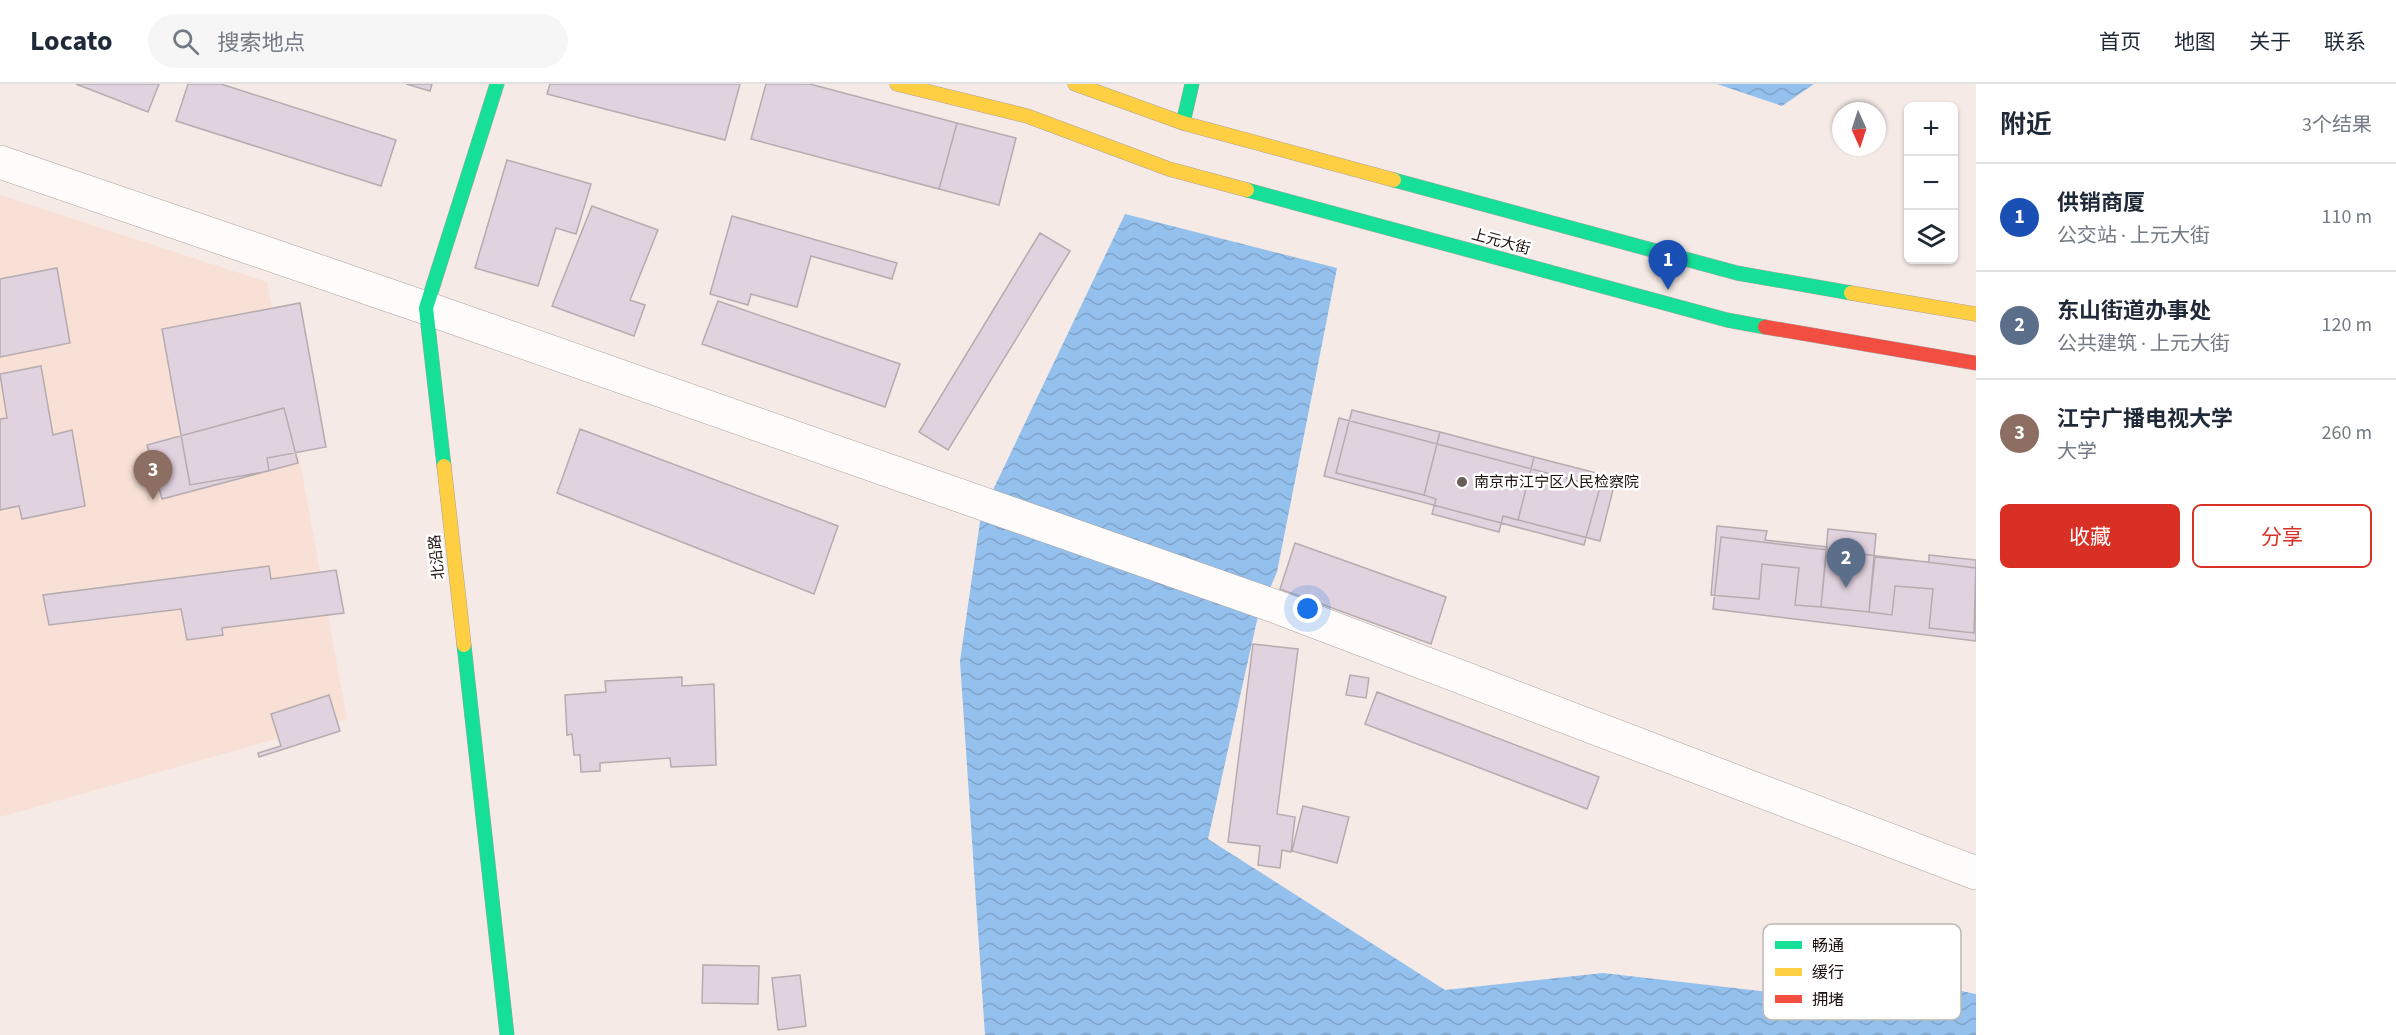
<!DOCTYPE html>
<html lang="zh">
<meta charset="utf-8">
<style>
body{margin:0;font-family:"Source Sans 3","Noto Sans SC",sans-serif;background:#f6f6f7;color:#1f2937}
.controls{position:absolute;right:18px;top:18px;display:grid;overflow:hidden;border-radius:9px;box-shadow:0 2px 4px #0004}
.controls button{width:54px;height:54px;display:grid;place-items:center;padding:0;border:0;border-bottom:2px solid #e0e1e3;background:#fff;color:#1f2937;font:30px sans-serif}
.compass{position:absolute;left:1832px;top:18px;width:54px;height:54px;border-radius:50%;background:#fff;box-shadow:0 2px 4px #0004;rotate:177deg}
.you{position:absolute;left:1308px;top:525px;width:21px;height:21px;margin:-15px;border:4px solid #fff;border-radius:50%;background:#1a73e8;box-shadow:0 0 0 9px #1a73e833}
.badge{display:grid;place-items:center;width:39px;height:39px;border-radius:50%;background:#d93025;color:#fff;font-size:20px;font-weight:700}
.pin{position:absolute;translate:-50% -50px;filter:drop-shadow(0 2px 3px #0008)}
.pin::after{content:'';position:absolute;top:32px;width:21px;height:18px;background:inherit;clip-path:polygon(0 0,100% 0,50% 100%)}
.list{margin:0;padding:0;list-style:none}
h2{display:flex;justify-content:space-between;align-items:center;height:78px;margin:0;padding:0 24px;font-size:26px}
h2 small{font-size:20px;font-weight:400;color:#747a83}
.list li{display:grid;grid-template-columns:39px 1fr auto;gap:18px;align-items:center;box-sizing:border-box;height:108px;padding:0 24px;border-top:2px solid #e0e1e3}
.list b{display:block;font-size:22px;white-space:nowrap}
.list p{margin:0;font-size:20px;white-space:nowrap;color:#747a83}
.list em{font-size:20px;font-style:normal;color:#747a83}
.actions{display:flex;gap:12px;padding:18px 24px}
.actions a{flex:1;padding:14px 0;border:2px solid #d93025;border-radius:9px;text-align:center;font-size:21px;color:#d93025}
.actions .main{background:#d93025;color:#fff}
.icon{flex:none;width:33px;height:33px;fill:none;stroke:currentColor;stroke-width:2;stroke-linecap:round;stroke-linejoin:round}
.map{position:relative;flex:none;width:1976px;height:951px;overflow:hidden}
header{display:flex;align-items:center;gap:36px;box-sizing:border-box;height:84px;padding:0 30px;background:#fff;border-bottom:2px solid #e0e1e3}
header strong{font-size:28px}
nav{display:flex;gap:33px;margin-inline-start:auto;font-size:21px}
.search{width:420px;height:54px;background:#f6f6f7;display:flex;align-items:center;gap:15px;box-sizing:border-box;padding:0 21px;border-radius:33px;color:#747a83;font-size:22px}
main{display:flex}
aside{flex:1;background:#fff}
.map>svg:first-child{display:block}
</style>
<header>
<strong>Locato</strong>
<div class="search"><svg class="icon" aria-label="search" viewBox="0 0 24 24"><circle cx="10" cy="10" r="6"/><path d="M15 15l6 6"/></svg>搜索地点</div>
<nav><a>首页</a><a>地图</a><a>关于</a><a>联系</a></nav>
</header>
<main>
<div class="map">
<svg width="1976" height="951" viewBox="0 0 1976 951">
<defs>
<pattern id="water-waves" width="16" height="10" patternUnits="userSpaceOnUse" patternTransform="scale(1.5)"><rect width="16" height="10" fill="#94c0ed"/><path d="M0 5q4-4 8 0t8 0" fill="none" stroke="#7fa4ca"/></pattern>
</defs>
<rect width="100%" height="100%" fill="#f5eae5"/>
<path fill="#f8e0d6" d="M0,111L267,198L347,635L0,733Z"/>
<path fill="url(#water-waves)" d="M1717,0H1814L1782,22Z
M1125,130L1337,184L1277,488L1258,532L1208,755L1445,906L1603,889L1795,911L1870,888L1976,910V951H985L960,577L981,431Z"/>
<path fill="#e1d2df" stroke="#b5acaf" stroke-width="1.5" d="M76,0H159L148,28Z
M188,0H221L396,56L381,102L176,37Z
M406,0H432L430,7Z
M550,0H740L725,56L547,10Z
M766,0H810L957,39L939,105L751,55Z
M957,39L1016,54L999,121L939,105Z
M507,76L591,100L576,150L556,144L538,202L475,184Z
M592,122L658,146L630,216L645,221L634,252L552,222Z
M732,132L897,179L892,195L811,172L797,223L751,210L748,221L710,210Z
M1040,149L1070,167L948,366L919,348Z
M57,184L70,259L0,273V195Z
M718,217L900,280L885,323L702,260Z
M300,219L326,363L267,374L269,387L190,401L162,245Z
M41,282L53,351L72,346L85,422L22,435L19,422L0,426V335L7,334L0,290Z
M284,324L298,379L162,415L147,361Z
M1352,326L1440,348L1424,411L1336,389Z
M1339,334L1600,403L1584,461L1324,392Z
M580,345L838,442L814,510L557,409Z
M1440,348L1534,373L1518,436L1503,432L1499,448L1432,430L1436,415L1424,411Z
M1534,373L1616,394L1600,457L1518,436Z
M1717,442L1767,447L1765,456L1827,463L1821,523L1795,521L1799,484L1762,480L1759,515L1711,511Z
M1828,445L1876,450L1869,528L1821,523Z
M1721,453L1976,484V557L1713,525Z
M1295,459L1446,513L1431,560L1280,505Z
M1929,471L1976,476L1974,549L1929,544L1933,505L1895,502L1892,531L1869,528L1875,473L1929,478Z
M269,482L271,495L336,486L344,529L222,544L223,551L187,556L181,525L49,541L43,511Z
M1253,560L1298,565L1277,730L1295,733L1291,768L1282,766L1280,784L1258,781L1260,762L1228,758Z
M1350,591L1369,594L1366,614L1346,611Z
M682,593V602L714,600L716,681L671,683L670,674L600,679V687L581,688L580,671H574L572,650L567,651L565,611L606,608L605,597Z
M1377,608L1599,693L1587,725L1365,640Z
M329,611L340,647L259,673L258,669L281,662L271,630Z
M1303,722L1349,733L1337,779L1292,767Z
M703,881L759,882L758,920L702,919Z
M800,891L806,942L778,946L772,894Z"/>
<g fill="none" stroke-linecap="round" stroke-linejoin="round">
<defs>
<path id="street" d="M0,78L426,224L1277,523L1976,789"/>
<path id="fast" d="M1183,39L1192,0
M1394,96L1737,189L1851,209
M1247,106L1727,236L1765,243
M444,382L426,224L497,0
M464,561L507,951"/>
<path id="slow" d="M897,0L1027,32L1169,85L1247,106
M1075,0L1183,39L1394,96
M1851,209L1976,230
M444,382L464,561"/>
<path id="jam" d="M1765,243L1976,279"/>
</defs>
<use href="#street" stroke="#aca19d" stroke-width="34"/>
<use href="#fast" stroke="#aca19d" stroke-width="15"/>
<use href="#slow" stroke="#aca19d" stroke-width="15"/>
<use href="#jam" stroke="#aca19d" stroke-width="15"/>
<use href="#street" stroke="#fefcfb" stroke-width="33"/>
<use href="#fast" stroke="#16e098" stroke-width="14"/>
<use href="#slow" stroke="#ffcf43" stroke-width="14"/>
<use href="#jam" stroke="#f24e42" stroke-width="14"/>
</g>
<circle fill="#695d59" stroke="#fff" stroke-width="2" cx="1462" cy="398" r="6"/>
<g text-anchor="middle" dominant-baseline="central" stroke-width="5" stroke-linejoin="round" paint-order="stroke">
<g font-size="15" fill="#1d110d" stroke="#fff">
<text transform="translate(1501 158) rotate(15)">上元大街</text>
<text transform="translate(437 473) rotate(-96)">北沿路</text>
</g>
<g font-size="15" fill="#1d110d" stroke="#fff" text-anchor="start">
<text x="1474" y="398">南京市江宁区人民检察院</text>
</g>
</g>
<rect x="1763" y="840" width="198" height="96" rx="9" fill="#fff" stroke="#bbb8b6" stroke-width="1.5"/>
<rect x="1775" y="857" width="27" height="8" fill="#16e098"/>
<rect x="1775" y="884" width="27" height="8" fill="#ffcf43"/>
<rect x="1775" y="911" width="27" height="8" fill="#f24e42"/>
<g font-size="16" fill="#1d110d">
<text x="1812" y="867">畅通</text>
<text x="1812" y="894">缓行</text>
<text x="1812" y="921">拥堵</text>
</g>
</svg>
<div class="controls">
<button>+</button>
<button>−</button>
<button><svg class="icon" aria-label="layers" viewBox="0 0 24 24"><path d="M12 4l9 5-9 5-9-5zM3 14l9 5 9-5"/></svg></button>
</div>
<svg class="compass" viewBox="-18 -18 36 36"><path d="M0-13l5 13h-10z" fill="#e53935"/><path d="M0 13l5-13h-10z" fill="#747a83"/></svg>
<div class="you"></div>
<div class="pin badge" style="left:1668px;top:206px;background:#1a4fb4">1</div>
<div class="pin badge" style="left:1846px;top:504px;background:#5c6f8a">2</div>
<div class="pin badge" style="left:153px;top:416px;background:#8d6e63">3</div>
</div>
<aside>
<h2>附近<small>3个结果</small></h2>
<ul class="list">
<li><span class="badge" style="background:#1a4fb4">1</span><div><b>供销商厦</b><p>公交站 · 上元大街</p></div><em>110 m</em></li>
<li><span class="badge" style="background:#5c6f8a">2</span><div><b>东山街道办事处</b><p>公共建筑 · 上元大街</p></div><em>120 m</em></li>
<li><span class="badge" style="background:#8d6e63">3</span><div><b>江宁广播电视大学</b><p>大学</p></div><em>260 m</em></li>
</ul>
<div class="actions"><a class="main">收藏</a><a>分享</a></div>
</aside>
</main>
